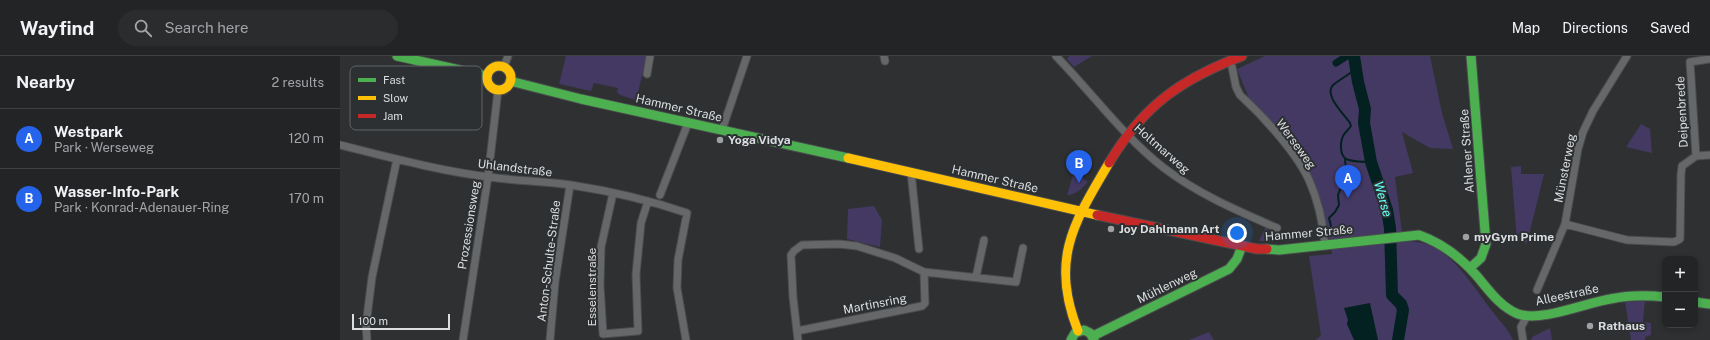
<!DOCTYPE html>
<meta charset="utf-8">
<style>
body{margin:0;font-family:"Public Sans",sans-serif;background:#2a2c2e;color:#f1f3f6}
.controls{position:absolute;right:12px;bottom:12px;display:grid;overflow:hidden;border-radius:8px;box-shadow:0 2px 6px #0003}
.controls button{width:36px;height:36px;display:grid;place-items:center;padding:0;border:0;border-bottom:1px solid #3f4143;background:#222426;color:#f1f3f6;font:20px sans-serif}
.scale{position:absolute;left:12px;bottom:10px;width:98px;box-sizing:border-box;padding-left:4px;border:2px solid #dbddde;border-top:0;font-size:11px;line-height:14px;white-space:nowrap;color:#dbddde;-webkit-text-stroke:3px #2d3033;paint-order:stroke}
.you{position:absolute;left:897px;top:177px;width:14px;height:14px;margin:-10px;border:3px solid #fff;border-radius:50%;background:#1a73e8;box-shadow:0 0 0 6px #1a73e833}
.badge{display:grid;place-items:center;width:26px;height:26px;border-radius:50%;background:#2563eb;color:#fff;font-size:13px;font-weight:700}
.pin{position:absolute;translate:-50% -33px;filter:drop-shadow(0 1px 2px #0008)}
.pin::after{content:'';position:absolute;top:21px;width:14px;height:12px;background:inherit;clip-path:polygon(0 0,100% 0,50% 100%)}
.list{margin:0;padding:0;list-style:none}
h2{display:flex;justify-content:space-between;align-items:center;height:52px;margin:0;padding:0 16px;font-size:17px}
h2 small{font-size:13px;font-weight:400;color:#a2a4a7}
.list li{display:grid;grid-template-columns:26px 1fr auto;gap:12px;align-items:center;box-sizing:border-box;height:60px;padding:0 16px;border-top:1px solid #3f4143}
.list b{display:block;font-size:15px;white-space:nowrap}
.list p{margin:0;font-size:13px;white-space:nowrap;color:#a2a4a7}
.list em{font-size:13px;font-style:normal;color:#a2a4a7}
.icon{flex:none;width:22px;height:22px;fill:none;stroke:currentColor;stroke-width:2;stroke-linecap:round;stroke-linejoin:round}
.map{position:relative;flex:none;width:1370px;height:284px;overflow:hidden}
header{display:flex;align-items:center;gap:24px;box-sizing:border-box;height:56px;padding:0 20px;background:#222426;border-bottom:1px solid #3f4143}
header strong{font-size:19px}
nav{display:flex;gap:22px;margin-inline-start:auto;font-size:14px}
.search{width:280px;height:36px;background:#2a2c2e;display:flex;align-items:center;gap:10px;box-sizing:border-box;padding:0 14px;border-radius:22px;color:#a2a4a7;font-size:15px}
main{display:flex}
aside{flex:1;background:#222426}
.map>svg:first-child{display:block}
</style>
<header>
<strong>Wayfind</strong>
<div class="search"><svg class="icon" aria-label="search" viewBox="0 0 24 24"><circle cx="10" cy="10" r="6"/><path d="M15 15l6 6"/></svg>Search here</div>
<nav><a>Map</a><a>Directions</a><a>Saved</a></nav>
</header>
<main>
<aside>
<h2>Nearby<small>2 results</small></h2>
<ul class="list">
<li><span class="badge">A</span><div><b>Westpark</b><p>Park · Werseweg</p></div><em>120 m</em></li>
<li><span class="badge">B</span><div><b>Wasser-Info-Park</b><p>Park · Konrad-Adenauer-Ring</p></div><em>170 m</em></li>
</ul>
</aside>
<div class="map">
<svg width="1370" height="284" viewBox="0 0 1370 284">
<rect width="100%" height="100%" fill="#2e3032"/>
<path fill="#443962" d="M226,0H307L296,44L280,39L277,36L278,32L254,27L251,35L219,28Z
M729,0H752L734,11L727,3Z
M925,0H1090L1102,57L1113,93L1090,92L1062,76L1073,117L1055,121L1063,184C1077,186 1092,187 1103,197C1124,213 1137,236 1153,256C1161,267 1167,271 1173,284H1038L1029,247L1008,264L1007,268L1014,284H976L981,279L969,200L992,198L983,153L966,106L910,45L897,13Z
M1301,68L1310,73L1312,97L1286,91Z
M1181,110V118H1204L1187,187L1177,185L1171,111Z
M734,116L748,126C742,132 737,139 727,139Z
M534,150L542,164L540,191L507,183L508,153Z
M926,170L928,174V182H938L939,178L952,184L956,179L962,182L951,185H919Z
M1305,245L1303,266L1311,267V279L1305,281V284H1291L1285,246Z
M1210,272L1212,284H1191L1192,281Z
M869,276L874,284H849Z"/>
<path fill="#042121" d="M1030,247L1038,284H1014L1007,268L1008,264L1004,252Z"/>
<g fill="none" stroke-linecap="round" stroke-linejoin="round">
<path stroke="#042121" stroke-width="2" d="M1017,12C1010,18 999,24 993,29C983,39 1005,59 1010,67L1011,70C1009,73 1005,76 1003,80C1000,87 999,102 1009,104C1016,106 1024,106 1031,106
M991,170L989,162L995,156L999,149L998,139L1006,117L1005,102"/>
<path stroke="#042121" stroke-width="7" d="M996,7L1007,0"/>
<path stroke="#042121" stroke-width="12" d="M1014,0L1018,26L1025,53L1024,67L1031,106L1047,154L1050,172L1052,239L1061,248L1063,254L1058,284"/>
<defs>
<path id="street" d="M544,0L545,5
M716,0C752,37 783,80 824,112C858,138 898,155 937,172
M164,11L168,0
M892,11L896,31L900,39C923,60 956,96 969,124C978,144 983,167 985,189
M307,18L310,0
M382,74L407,0
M0,89C48,101 100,115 149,121C176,125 204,125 231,129C270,135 309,144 347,157L338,204L337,232L346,284
M1356,100L1350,6L1370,3
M571,116L579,193
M273,137L261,191L260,229L263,278L298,275L296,218L301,167L308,145
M320,139L348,67
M1225,168L1287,184L1334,186L1340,183L1341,118L1342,110L1356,100L1370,99
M636,221L644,184
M1197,234L1225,168L1238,93L1243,76L1253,55L1287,0
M457,275L582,250L585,247L584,216
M27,284L26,269L32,221L57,103
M123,284L148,121L158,34
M210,284L215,226L230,129
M458,284L453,241L451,199L454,195L462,189L499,188L517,190L555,202L584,216L676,226L683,192
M1183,284L1181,271L1187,260"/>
<path id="fast" d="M57,0L147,20
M170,25L241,43L508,102
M927,193L939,194L1079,179C1102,187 1120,201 1136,219C1148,233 1160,251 1178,258C1202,266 1245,247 1270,243C1289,239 1307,239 1325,241
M1130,212L1141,202L1146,188L1131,0
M1355,246L1370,248
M753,280L889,213L897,203L902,190
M731,284L735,277L744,274L750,277L754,284"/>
<path id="slow" d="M147 22a12 12 0 1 1 24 0a12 12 0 1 1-24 0Z
M508,102L757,159
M738,275C710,204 733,168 769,107"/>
<path id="jam" d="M769,107C803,50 841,23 902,0
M757,159L917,193H927"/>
</defs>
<use href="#street" stroke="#4a4c4d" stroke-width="9"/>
<use href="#fast" stroke="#4a4c4d" stroke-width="11"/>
<use href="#slow" stroke="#4a4c4d" stroke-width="11"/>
<use href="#jam" stroke="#4a4c4d" stroke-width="11"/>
<use href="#street" stroke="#666768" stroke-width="7"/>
<use href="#fast" stroke="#4caf50" stroke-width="9"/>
<use href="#slow" stroke="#ffc107" stroke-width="9"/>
<use href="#jam" stroke="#c62828" stroke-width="9"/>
</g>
<g fill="#9ea0a2" stroke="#2d3033" stroke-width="1.5">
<circle cx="380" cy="84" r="4"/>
<circle cx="771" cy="173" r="4"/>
<circle cx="1126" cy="181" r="4"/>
<circle cx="1250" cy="270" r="4"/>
</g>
<g text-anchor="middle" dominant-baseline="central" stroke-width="4" stroke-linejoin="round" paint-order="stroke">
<g font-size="12" fill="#dbddde" stroke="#2d3033">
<text transform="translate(339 52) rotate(13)">Hammer Straße</text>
<text transform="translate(1342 56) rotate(-93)">Deipenbrede</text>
<text transform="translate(956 88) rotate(54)">Werseweg</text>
<text transform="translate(822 93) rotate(41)">Holtmarweg</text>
<text transform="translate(1127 95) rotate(-94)">Ahlener Straße</text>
<text transform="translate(175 112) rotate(7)">Uhlandstraße</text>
<text transform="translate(1225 112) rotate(-79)">Münsterweg</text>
<text transform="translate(655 123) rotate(13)">Hammer Straße</text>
<text transform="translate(129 169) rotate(-81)">Prozessionsweg</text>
<text transform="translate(969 177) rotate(-5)">Hammer Straße</text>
<text transform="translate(209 205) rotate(-83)">Anton-Schulte-Straße</text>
<text transform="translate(827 230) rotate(-26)">Mühlenweg</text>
<text transform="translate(252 231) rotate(-90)">Esselenstraße</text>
<text transform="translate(1227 239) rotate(-12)">Alleestraße</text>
<text transform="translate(535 248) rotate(-11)">Martinsring</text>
</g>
<g font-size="12" font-weight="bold" fill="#dbddde" stroke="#2d3033" text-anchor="start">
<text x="388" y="84">Yoga Vidya</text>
<text x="779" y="173">Joy Dahlmann Art</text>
<text x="1134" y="181">myGym Prime</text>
<text x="1258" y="270">Rathaus</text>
</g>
<g font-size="13" font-style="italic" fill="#64fff8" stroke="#2d3033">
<text transform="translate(1043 143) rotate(74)">Werse</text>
</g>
</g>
<rect x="10" y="10" width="132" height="64" rx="6" fill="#2d3033" stroke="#616466" stroke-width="1"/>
<rect x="18" y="22" width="18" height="4" fill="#4caf50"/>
<rect x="18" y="40" width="18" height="4" fill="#ffc107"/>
<rect x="18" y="58" width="18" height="4" fill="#c62828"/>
<g font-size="11" fill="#dbddde">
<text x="43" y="28">Fast</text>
<text x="43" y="46">Slow</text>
<text x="43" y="64">Jam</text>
</g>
</svg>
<div class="controls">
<button>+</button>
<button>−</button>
</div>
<div class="scale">100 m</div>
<div class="you"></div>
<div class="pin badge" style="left:1008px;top:142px">A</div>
<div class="pin badge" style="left:739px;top:127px">B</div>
</div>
</main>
